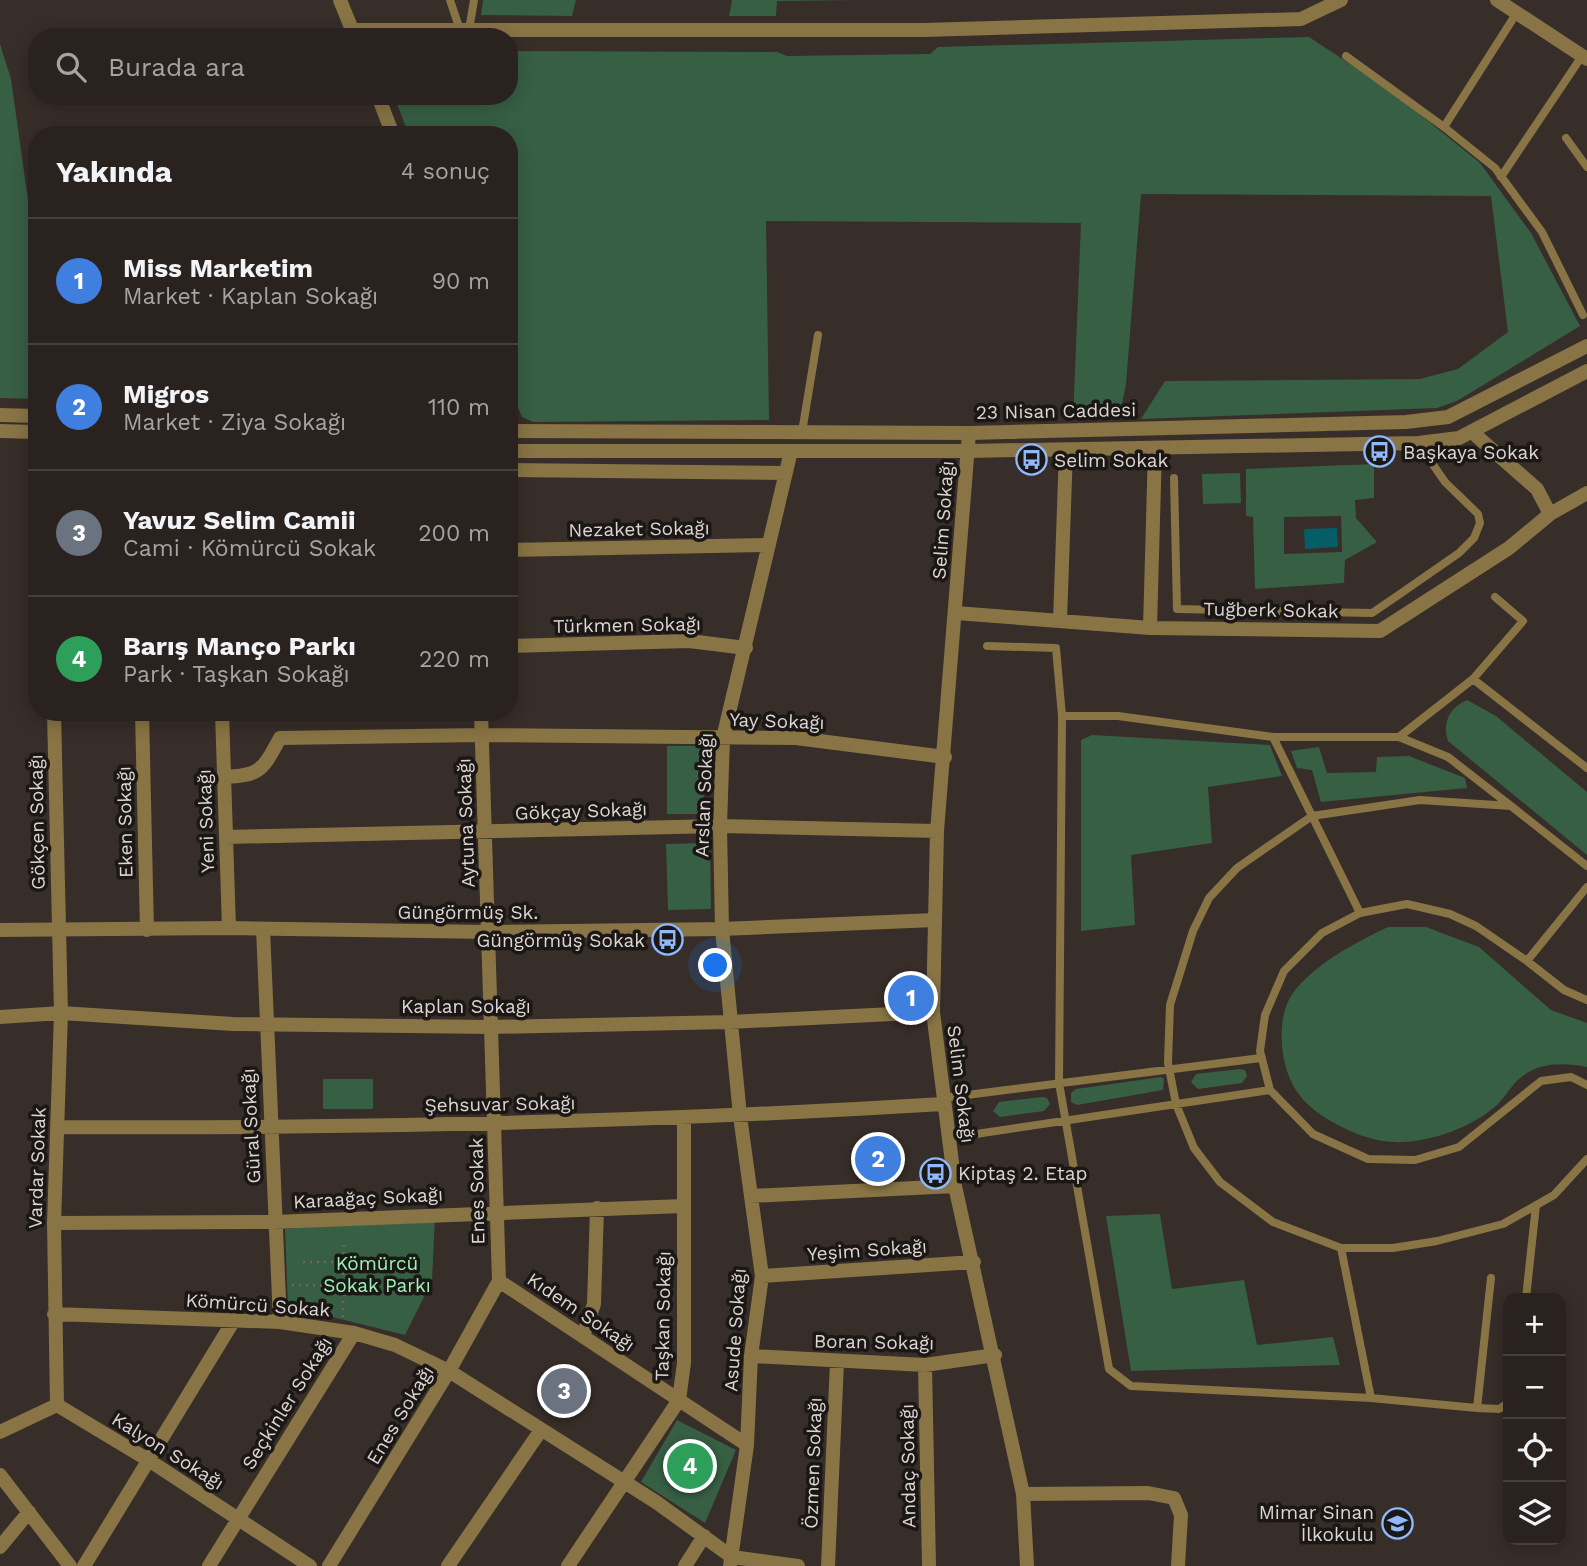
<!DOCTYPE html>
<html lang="tr">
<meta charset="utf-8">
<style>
body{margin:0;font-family:"Work Sans",sans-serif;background:#312a28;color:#f1f3f6}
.controls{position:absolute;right:21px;bottom:21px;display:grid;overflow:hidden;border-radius:14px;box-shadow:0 4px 18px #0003}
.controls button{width:63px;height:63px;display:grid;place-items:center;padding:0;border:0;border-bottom:2px solid #453f3d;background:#29221f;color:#f1f3f6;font:35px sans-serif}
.you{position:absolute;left:716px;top:966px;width:24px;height:24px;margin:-18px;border:5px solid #fff;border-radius:50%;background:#1a73e8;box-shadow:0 0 0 10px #1a73e833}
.badge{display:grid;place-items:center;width:46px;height:46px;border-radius:50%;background:#8bbbb9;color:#fff;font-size:23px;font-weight:700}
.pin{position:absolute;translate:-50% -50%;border:4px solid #fff;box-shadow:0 2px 7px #0006}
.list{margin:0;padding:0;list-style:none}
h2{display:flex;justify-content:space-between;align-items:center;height:91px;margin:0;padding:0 28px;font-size:30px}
h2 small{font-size:23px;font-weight:400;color:#a5a4a4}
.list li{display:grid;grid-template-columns:46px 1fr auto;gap:21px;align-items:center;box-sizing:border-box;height:126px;padding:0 28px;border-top:2px solid #453f3d}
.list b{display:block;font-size:26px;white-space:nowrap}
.list p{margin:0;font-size:23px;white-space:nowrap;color:#a5a4a4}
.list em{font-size:23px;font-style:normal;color:#a5a4a4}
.icon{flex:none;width:38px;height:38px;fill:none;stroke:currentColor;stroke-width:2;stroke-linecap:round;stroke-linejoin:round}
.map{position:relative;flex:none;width:1587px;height:1566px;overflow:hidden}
.search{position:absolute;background:#29221f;box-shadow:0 4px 18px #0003;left:28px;top:28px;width:490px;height:77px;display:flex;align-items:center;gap:18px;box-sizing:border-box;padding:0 24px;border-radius:28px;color:#a5a4a4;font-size:26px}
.panel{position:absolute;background:#29221f;box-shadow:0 4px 18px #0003;left:28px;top:126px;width:490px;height:595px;border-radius:28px}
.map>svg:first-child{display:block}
</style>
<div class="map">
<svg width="1587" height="1566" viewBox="0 0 1587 1566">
<rect width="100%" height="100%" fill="#372d29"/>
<path fill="#375f44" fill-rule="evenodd" d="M483,0H576L572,16L481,15Z
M732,0H859L777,1L776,16H729Z
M1309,37L1391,91L1480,163L1531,233L1580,326L1457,401L1437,408L1141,419L1165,381L1420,379L1458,369L1508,332L1491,196L1141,194L1126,384L1119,419H1073L1081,223L766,221L769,420L533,422L522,417L509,386V135H409L394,96H509V51L777,52L787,56L930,54L938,47Z
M0,44L11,79L37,264V399L0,398Z
M1374,464V498L1355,500L1356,518L1377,542L1345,560L1344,583L1255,589L1253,517L1246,516V469ZM1341,516L1342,552L1284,554V517Z
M1240,473L1241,503L1203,504L1202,474Z
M1467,700L1496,716L1587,792V855L1448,741C1442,723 1449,708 1467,700Z
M1092,735L1270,745L1282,776L1208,787L1212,843L1131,855L1135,925L1081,931V740Z
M667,746H703L704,814H667Z
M1319,747L1327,773L1376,772L1377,757L1409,756L1465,778L1467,788L1321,802L1312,770L1297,768L1291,751Z
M710,843L711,909L668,910L666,844Z
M1388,927H1426L1479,947L1551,1010L1587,1023V1067C1560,1062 1534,1062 1514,1084C1508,1091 1503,1099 1497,1105C1471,1129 1419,1147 1383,1141C1364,1138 1346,1130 1329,1120C1302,1104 1288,1085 1283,1054C1280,1032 1281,1007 1296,989C1320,961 1355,943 1388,927Z
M1240,1069L1245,1070L1247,1076L1242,1083L1198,1089L1191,1082L1196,1074Z
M1161,1077L1164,1079L1163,1090L1077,1105L1071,1102V1093L1076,1089Z
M323,1079H373V1109H323Z
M1042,1097L1047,1098L1050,1104L1044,1111L1000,1117L993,1111L999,1102Z
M1160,1214L1172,1289L1244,1280L1257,1345L1333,1337L1340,1365L1131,1371L1106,1216Z
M435,1218L432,1281L405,1335L288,1306L285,1229Z
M677,1420L736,1450L705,1523L641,1482Z"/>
<path fill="#045e68" d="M1337,528L1338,547L1305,549L1304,529Z"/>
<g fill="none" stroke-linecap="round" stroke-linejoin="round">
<path stroke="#6f6663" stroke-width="2.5" stroke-dasharray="2 5" stroke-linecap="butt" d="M303,1262H344
M344,1268L390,1269
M292,1285L344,1286
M343,1317L344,1243"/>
<path stroke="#887445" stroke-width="8" d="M450,0L460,30
M1516,14L1444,127L1495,168L1542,232L1583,315
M469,30L474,0
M1346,56L1444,127
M1566,138L1587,167
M1501,177L1582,56
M802,432L818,335
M1174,478L1177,609L1372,613L1397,596L1459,553L1474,538L1480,523L1478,514L1445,482L1418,443
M987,646L1056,648L1062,716
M1473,679L1587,768
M1273,737L1360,913
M1399,737L1473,679L1523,621L1495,597
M1587,866L1511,806L1420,800L1312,816L1237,868L1209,898L1193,931L1170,1005L1168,1063L1176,1104L1194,1148L1220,1182L1273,1222L1341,1248H1393L1437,1241L1503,1224L1554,1195L1587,1159
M1587,887L1527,961L1476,926L1450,914L1407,904L1360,913L1322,933L1284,971L1265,1015L1260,1051L1270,1090L1313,1134L1368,1159L1415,1160L1459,1147L1541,1081L1571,1077L1587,1085
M1527,961L1564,990L1587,1000
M943,1098L1261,1058
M949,1138L1270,1090
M1341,1248L1371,1398
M1491,1278L1477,1408L1371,1398L1131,1386L1109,1369L1059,1083L1062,716H1118L1273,737H1399L1448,757L1511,806
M1526,1298L1536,1205
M1477,1408L1499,1409L1508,1403"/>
<path stroke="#887445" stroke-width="14" d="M340,0L355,37
M353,30H924L1301,19L1341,0
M378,96L393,135
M1472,432L1537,489L1550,514
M969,433L937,831L933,1012L955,1186L1023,1494L1027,1566
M509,470L786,473
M509,550L769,545
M956,613L1150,628L1380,631L1509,548L1550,514L1587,493
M1060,621L1066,450
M1150,628L1155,448
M509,646L689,641L746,648
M54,712L61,1013L54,1223L57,1405
M142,712L147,930
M222,712L229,928
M481,712L499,1281
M224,777C261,776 263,769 280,738L481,735L796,738L945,757
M226,837L720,826L937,831
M263,929L280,1322
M0,1017L61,1013L233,1024L492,1027L730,1022L933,1012
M57,1127C353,1129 648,1122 943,1104
M751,1196L955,1186
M54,1223L274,1222L683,1206
M762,1276L974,1262
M499,1281L747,1445
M54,1314L280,1322L354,1333L395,1345L449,1371L656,1502L732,1557L798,1566
M583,1336L594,1304L597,1208
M751,1356L925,1365L995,1355
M925,1365L929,1566
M0,1432L57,1405L150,1461L310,1566
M0,1475L70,1566
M1023,1494L1148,1493L1174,1498L1181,1515L1178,1566
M0,1547L29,1512
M84,1566L234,1320
M209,1566L354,1333
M329,1566L449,1371L499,1281
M448,1566L541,1430
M568,1566L679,1400L684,1363V1118
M685,1566L704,1536
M730,1566L747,1445L751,1356L762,1276L740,1116L722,929L720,826L723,738L791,451
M828,1566L837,1362"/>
<path stroke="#887445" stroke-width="14" d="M1497,0L1587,59
M0,415L37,416
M0,431L37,432
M509,431L969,433L1406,422L1448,417L1587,346
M509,451H968L1418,443L1459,438L1587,371
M0,930L229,928L490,932L722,929L935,920"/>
</g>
<defs>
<symbol id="bus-ring" viewBox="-11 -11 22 22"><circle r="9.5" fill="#1b1715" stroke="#8fb8fd" stroke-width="1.5"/><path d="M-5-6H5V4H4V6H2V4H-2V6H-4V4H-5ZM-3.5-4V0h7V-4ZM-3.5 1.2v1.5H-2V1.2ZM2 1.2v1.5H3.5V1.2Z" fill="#8fb8fd"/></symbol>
<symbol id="school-ring" viewBox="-11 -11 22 22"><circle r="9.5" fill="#1b1715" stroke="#8fb8fd" stroke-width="1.5"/><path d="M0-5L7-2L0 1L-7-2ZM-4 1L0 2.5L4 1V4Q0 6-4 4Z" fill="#8fb8fd"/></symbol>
</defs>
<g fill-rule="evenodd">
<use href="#bus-ring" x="1362" y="434" width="35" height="35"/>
<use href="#bus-ring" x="1014" y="442" width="35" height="35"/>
<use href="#bus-ring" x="650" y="922" width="35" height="35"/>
<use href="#bus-ring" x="918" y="1156" width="35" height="35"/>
<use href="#school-ring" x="1380" y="1506" width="35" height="35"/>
</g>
<g text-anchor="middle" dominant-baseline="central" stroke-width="7" stroke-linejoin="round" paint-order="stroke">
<g font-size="19" fill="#dcd5d3" stroke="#1b1715">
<text transform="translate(1056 411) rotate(-1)">23 Nisan Caddesi</text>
<text transform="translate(943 520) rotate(-86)">Selim Sokağı</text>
<text transform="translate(639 529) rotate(-1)">Nezaket Sokağı</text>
<text transform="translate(1271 610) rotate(1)">Tuğberk Sokak</text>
<text transform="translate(627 625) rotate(-1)">Türkmen Sokağı</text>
<text transform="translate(777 721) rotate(2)">Yay Sokağı</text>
<text transform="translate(704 795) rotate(-88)">Arslan Sokağı</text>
<text transform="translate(581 811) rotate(-2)">Gökçay Sokağı</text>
<text transform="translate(206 821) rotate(-92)">Yeni Sokağı</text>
<text transform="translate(37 822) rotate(-91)">Gökçen Sokağı</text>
<text transform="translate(125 822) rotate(-91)">Eken Sokağı</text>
<text transform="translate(466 823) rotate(-92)">Aytuna Sokağı</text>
<text x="468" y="912">Güngörmüş Sk.</text>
<text x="466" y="1006">Kaplan Sokağı</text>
<text transform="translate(961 1084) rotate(83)">Selim Sokağı</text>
<text transform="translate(500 1104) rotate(-1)">Şehsuvar Sokağı</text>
<text transform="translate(251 1126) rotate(-93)">Güral Sokağı</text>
<text transform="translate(37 1168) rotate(-88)">Vardar Sokak</text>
<text transform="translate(477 1191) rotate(-91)">Enes Sokak</text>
<text transform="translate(368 1198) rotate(-3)">Karaağaç Sokağı</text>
<text transform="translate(867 1250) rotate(-4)">Yeşim Sokağı</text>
<text transform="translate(258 1305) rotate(4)">Kömürcü Sokak</text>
<text transform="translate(581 1312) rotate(34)">Kıdem Sokağı</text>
<text transform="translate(663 1316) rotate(-89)">Taşkan Sokağı</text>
<text transform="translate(735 1330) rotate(-86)">Asude Sokağı</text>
<text transform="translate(874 1342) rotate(1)">Boran Sokağı</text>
<text transform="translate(287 1403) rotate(-58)">Seçkinler Sokağı</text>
<text transform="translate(400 1415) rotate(-59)">Enes Sokağı</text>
<text transform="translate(168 1451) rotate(32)">Kalyon Sokağı</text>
<text transform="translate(813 1463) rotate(-88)">Özmen Sokağı</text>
<text transform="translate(908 1466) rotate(-91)">Andaç Sokağı</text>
</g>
<g font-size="19" fill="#dcd5d3" stroke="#1b1715" text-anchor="start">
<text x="1403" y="452">Başkaya Sokak</text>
<text x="1054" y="460">Selim Sokak</text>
<text x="645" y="940" text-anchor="end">Güngörmüş Sokak</text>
<text x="958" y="1173">Kiptaş 2. Etap</text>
<text x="1374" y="1512" text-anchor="end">Mimar Sinan<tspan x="1374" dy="22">İlkokulu</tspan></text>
</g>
<g font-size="19" fill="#99f5b6" stroke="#1b1715">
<text x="377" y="1263">Kömürcü<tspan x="377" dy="22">Sokak Parkı</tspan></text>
</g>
</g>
</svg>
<div class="controls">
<button>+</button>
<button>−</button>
<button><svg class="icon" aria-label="locate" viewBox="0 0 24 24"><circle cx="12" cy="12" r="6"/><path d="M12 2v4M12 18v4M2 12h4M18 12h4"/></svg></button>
<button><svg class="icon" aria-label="layers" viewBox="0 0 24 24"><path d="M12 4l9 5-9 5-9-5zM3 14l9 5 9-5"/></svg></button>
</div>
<div class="you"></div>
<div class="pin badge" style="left:911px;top:998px;background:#3f7fe0">1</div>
<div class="pin badge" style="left:878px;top:1159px;background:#3f7fe0">2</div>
<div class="pin badge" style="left:564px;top:1391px;background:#6b7280">3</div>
<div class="pin badge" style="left:690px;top:1466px;background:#2e9e5b">4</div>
<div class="search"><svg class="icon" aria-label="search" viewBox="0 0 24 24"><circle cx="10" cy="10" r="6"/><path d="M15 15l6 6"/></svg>Burada ara</div>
<section class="panel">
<h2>Yakında<small>4 sonuç</small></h2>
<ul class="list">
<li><span class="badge" style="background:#3f7fe0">1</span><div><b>Miss Marketim</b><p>Market · Kaplan Sokağı</p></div><em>90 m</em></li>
<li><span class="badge" style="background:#3f7fe0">2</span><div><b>Migros</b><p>Market · Ziya Sokağı</p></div><em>110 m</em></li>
<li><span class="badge" style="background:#6b7280">3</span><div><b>Yavuz Selim Camii</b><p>Cami · Kömürcü Sokak</p></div><em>200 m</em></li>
<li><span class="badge" style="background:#2e9e5b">4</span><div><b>Barış Manço Parkı</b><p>Park · Taşkan Sokağı</p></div><em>220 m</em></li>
</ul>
</section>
</div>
